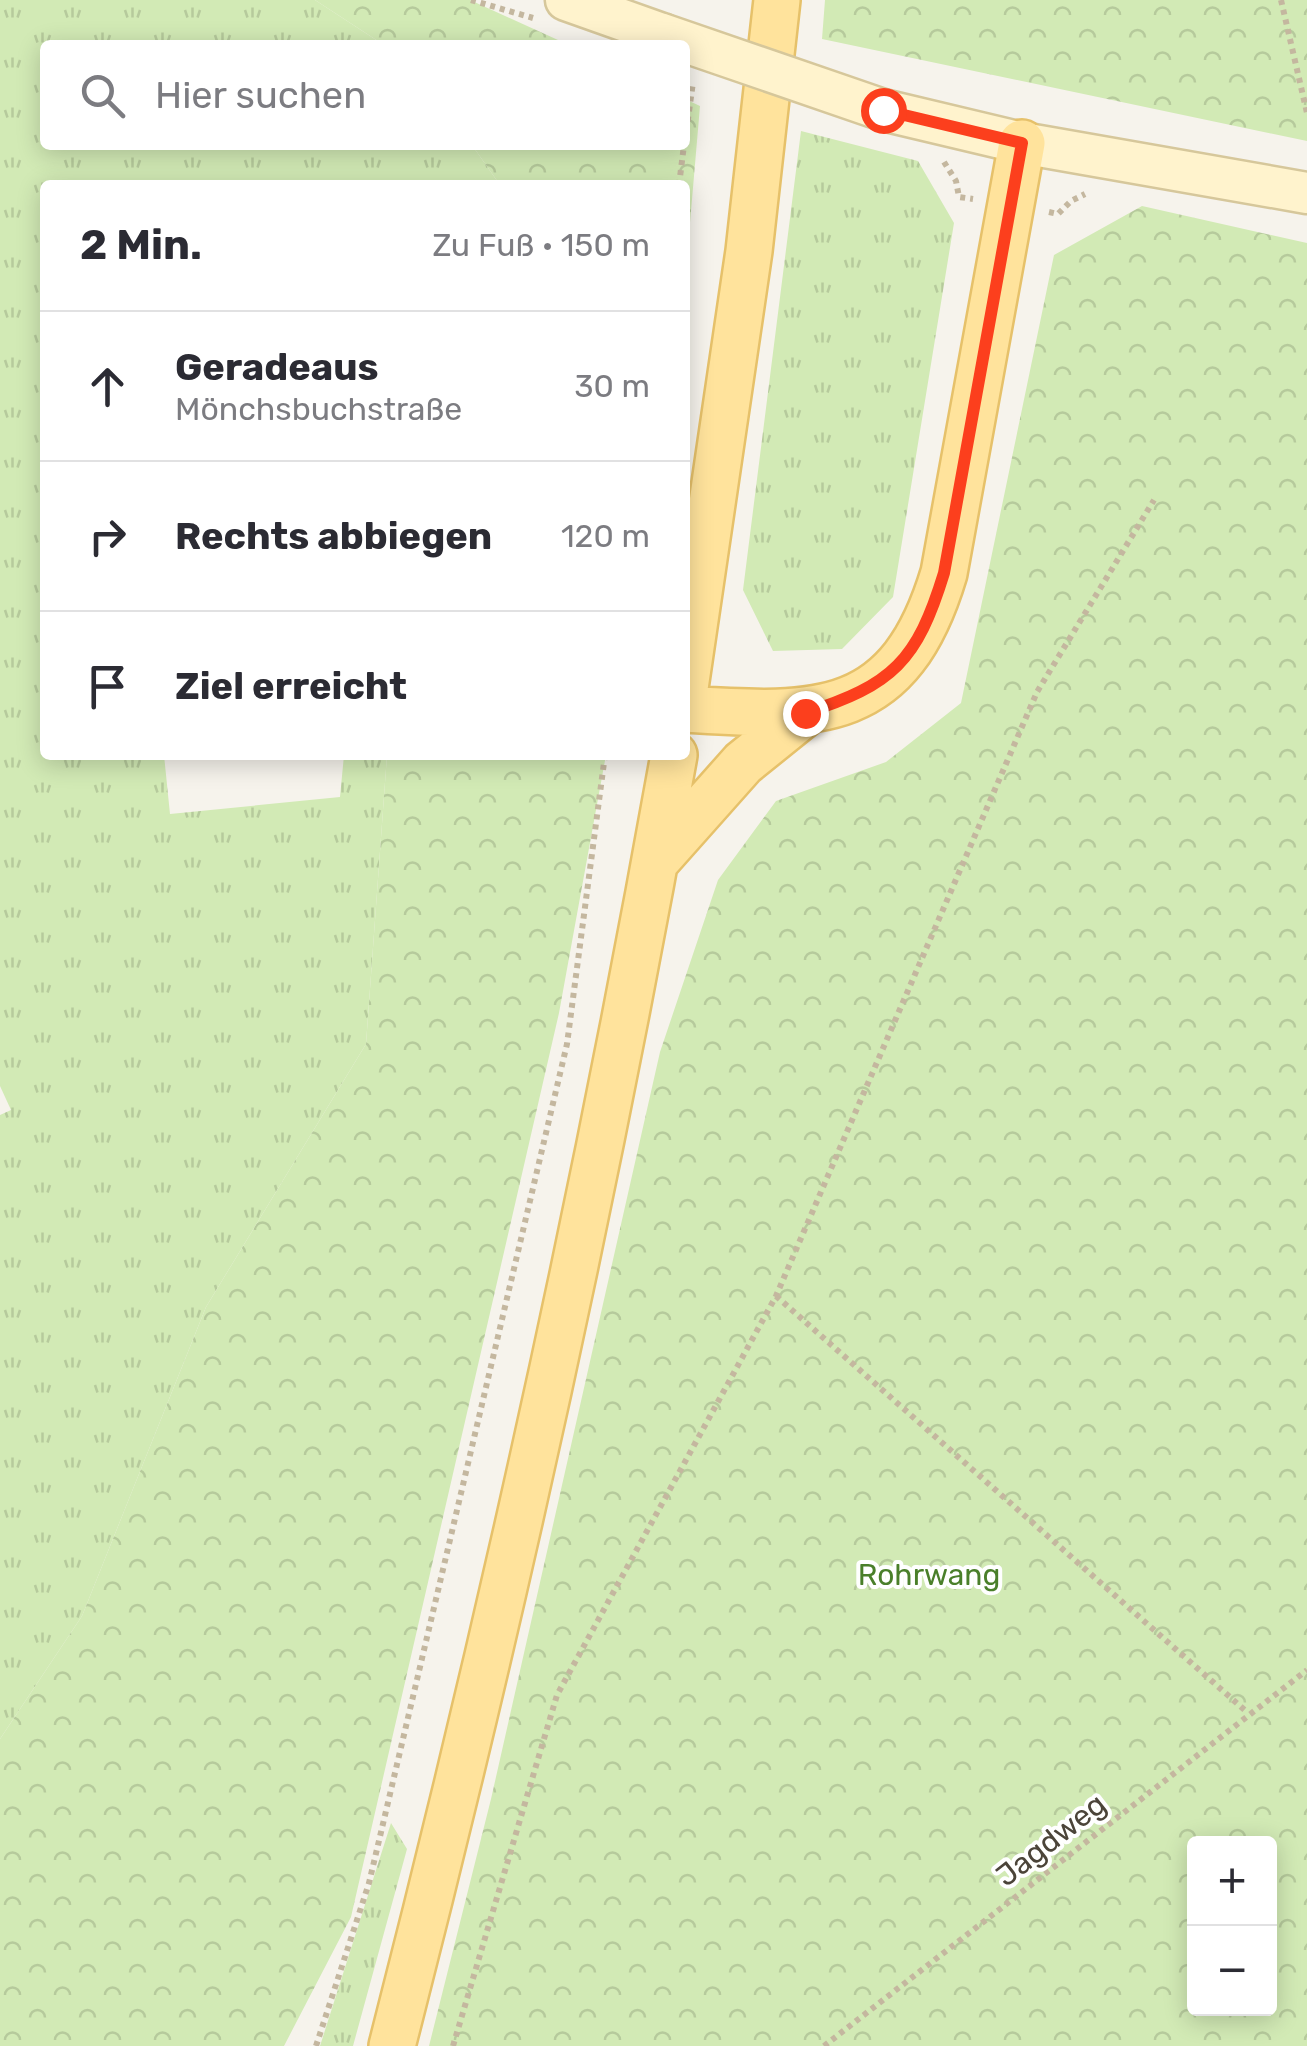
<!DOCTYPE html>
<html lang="de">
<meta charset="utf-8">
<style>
body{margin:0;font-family:Rubik,sans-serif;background:#f2f2f3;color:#2b2b33}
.controls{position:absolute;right:30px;bottom:30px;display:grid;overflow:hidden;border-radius:10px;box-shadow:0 5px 25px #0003}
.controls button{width:90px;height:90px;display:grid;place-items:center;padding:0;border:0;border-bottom:2px solid #e1e1e2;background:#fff;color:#2b2b33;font:50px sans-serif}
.stop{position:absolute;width:30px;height:30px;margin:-22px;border:8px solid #fc3f1d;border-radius:50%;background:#fff}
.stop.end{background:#fc3f1d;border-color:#fff;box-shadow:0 2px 10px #0008}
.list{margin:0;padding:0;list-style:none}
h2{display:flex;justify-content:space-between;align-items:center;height:130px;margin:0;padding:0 40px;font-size:42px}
h2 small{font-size:32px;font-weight:400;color:#7c7c81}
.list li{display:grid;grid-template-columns:65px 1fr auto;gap:30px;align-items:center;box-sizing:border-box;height:150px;padding:0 40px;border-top:2px solid #e1e1e2}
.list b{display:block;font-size:38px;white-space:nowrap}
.list p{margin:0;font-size:32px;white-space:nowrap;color:#7c7c81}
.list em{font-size:32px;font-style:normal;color:#7c7c81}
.icon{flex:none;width:55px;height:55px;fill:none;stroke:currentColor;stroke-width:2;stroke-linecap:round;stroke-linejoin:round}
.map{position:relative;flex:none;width:1307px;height:2046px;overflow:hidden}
.search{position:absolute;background:#fff;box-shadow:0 5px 25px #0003;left:40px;top:40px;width:650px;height:110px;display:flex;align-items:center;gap:25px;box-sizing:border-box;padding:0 35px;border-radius:10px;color:#7c7c81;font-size:38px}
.panel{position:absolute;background:#fff;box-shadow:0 5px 25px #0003;left:40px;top:180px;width:650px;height:580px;border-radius:10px}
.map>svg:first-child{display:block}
</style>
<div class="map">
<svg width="1307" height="2046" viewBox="0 0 1307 2046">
<defs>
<pattern id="grass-tufts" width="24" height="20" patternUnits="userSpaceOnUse" patternTransform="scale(2.5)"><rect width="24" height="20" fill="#d2eab5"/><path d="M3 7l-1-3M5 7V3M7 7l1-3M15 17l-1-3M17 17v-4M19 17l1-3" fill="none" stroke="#b6ca9c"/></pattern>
<pattern id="forest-crowns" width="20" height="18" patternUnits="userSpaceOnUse" patternTransform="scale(2.5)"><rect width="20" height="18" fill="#d2eab5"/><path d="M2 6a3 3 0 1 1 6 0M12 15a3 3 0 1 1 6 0" fill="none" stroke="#b6ca9c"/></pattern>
</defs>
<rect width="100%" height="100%" fill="#f6f3ec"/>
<path fill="url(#grass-tufts)" d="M0,0H315L384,45H45V145H472L500,185H45V755H164L170,814L340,797L344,755H387L366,1044L206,1307L82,1616L0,1739V1115L11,1110L0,1086Z
M801,131L918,161L954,223L893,597L842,649L773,651L743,590Z
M391,1823L407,1849L353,2046H320Z"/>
<path fill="url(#forest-crowns)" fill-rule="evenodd" d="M315,0H470L569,45H384Z
M825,0H1307V141L822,39Z
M685,99L700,106L685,281V185H500L472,145H685Z
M1142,206L1307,243V2046H429L491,1799L660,1052L718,880L776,801L886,762L961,703L1054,255ZM1194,1844H1270V2008H1194Z
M387,755H606L559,1013L351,1917L284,2046H0V1739L82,1616L206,1307L366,1044Z"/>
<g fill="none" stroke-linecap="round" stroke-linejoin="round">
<defs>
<path id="secondary" d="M566,0L662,34
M883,110L1022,143L1307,193"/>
<path id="primary" d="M685,688L749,251L777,0
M685,709C820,718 900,720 944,573L1022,143
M655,862L743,763L805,713
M392,2046C502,1619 597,1189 674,755"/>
</defs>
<use href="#secondary" stroke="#d6c79b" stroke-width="45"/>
<use href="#primary" stroke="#e6c16a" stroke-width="50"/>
<path stroke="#c4b79f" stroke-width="6" stroke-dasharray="5 5" stroke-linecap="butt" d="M471,0L533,18
M1281,0L1307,113
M685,141L693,82
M944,162L956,181L959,197L973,199
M679,185L684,145
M1049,212L1058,214L1071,201L1085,194
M776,1296L1248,1713
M316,2046L369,1883L567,1044L605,755
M453,2046L557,1695L776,1296L1037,692L1154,500
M824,2046L1307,1670"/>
<use href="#secondary" stroke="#fff3cd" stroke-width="40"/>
<use href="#primary" stroke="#ffe39c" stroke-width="45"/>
<defs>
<path id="secondary-bridge" d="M662,34L883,110"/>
</defs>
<use href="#secondary-bridge" stroke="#d6c79b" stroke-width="45" stroke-linecap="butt"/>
<use href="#secondary-bridge" stroke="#fff3cd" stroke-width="40"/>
</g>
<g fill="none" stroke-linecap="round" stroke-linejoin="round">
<path stroke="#fc3f1d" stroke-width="12" d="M805,713C893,685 917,661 944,573L1022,143L883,110"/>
</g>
<g text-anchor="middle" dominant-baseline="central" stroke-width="8" stroke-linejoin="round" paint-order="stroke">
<g font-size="30" fill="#4a7f2a" stroke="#fff">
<text x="929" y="1575">Rohrwang</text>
</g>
<g font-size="30" fill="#4b4439" stroke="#fff">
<text transform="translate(1051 1840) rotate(-38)">Jagdweg</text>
</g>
</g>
</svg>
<div class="controls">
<button>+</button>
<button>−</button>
</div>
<div class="stop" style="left:883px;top:110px"></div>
<div class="stop end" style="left:805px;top:713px"></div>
<div class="search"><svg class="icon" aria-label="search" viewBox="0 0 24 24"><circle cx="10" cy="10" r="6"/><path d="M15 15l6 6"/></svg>Hier suchen</div>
<section class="panel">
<h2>2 Min.<small>Zu Fuß · 150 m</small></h2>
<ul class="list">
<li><svg class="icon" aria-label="ahead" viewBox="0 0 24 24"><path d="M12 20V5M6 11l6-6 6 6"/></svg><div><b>Geradeaus</b><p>Mönchsbuchstraße</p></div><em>30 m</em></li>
<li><svg class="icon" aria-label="right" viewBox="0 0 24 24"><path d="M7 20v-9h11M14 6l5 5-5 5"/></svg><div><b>Rechts abbiegen</b></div><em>120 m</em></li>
<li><svg class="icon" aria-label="arrive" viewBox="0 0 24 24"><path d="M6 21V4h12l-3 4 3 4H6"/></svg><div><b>Ziel erreicht</b></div></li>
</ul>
</section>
</div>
